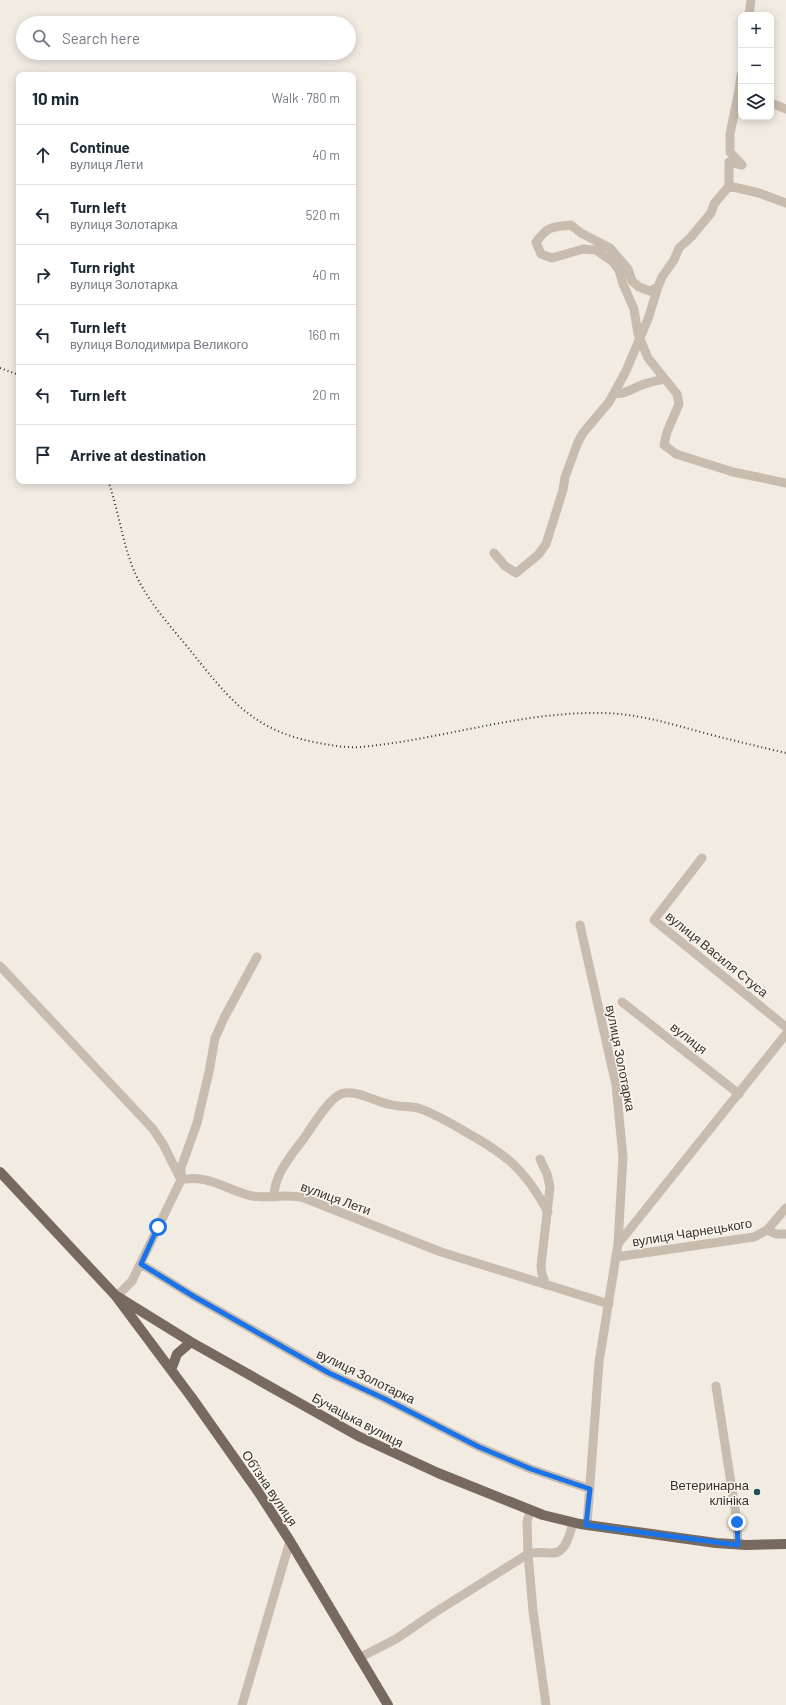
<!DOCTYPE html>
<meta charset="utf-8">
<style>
body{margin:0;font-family:Barlow,sans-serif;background:#f2f2f3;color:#1f2937}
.controls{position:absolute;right:12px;top:12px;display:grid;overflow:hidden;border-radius:8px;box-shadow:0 2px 10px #0003}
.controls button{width:36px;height:36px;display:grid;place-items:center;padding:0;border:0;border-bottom:1px solid #e0e1e3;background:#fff;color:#1f2937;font:20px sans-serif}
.stop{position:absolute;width:12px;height:12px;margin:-9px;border:3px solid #1a73e8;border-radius:50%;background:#fff}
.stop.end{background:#1a73e8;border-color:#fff;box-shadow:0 1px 4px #0008}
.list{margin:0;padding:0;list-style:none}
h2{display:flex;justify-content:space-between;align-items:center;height:52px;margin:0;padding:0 16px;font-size:17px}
h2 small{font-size:13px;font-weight:400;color:#747a83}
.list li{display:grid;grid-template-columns:26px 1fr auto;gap:12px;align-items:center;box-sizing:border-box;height:60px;padding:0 16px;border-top:1px solid #e0e1e3}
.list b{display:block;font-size:15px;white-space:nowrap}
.list p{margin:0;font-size:13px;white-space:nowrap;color:#747a83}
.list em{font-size:13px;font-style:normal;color:#747a83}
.icon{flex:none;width:22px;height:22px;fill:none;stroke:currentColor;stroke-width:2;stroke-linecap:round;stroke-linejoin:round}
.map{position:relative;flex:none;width:786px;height:1705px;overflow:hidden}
.search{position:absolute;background:#fff;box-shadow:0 2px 10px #0003;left:16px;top:16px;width:340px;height:44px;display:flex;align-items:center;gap:10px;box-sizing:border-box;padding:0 14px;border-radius:22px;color:#747a83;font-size:15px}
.panel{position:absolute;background:#fff;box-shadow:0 2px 10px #0003;left:16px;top:72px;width:340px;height:412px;border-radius:8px}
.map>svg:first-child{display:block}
</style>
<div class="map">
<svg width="786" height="1705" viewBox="0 0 786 1705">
<rect width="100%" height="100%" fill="#f1ebe2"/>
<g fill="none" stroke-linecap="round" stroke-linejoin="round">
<path stroke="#c8bcaf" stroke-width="9" d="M749,15L751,0
M739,90L741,75
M741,90H739L730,134V152L742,165L729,162V186L714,204L711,213L691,237L679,248L674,260L662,277L658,287L650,291L639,287L632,281L628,269L610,248L581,233L571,225C552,227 548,226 536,242L541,254L552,258L583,249L596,250L612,261L619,270L623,284L634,309L638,334L648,358L677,394L679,404L667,432L664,445L676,454L733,472L786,483
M771,103L786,109
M729,186L759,193L786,203
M658,287L648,319L626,371L614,393C625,396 637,385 648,383C653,381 658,381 664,379
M494,553L505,566L516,573L538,555L546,544L563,490L565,477L578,442L583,433L609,402L614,393
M702,858L654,920L786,1027
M580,925L616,1085L623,1157L618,1244L599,1362L587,1525
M0,966L153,1129L163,1144L181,1180V1168L197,1123L209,1072L215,1038L224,1018L257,957
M622,1002L739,1094
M540,1159L547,1174L550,1187L541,1266L542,1274L546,1285
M274,1197C274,1175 290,1157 302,1141C310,1130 329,1098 341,1094C356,1089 374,1101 388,1104C398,1107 408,1106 418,1108C434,1113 450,1123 464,1131C507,1155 524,1168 548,1212
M767,1230L776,1234H786
M618,1244L786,1034
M616,1257L754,1237L767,1230L786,1208
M141,1264L193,1296L329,1373L385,1399L479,1447L531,1469L590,1489
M115,1295L121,1292L132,1281L181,1180C206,1173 229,1191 252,1196C269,1199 287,1193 304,1198L441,1252L609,1304
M716,1386L737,1522L738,1545
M359,1658L396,1639L434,1613L528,1554L527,1522L530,1510
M242,1705L290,1541
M546,1705L533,1611L528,1554C537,1551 544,1553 553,1553C566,1553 570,1533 573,1523"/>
<path stroke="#78695f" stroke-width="10" d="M0,1172L115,1295L192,1398L257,1490L290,1541L388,1705
M115,1295L191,1342L358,1436L438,1473L543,1515L580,1524L716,1543L746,1545L786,1544
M171,1370L177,1354L191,1342"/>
<path stroke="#38312c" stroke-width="2" stroke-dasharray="1 3" stroke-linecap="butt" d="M0,368L19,375
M108,481C119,511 122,543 135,573C147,600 167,622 185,644C225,693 248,729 314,742C330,745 344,748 360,747C440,740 518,712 599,713C633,713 665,722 697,731C727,739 756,746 786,753"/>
</g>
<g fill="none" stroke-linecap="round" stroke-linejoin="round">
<path stroke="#1a73e8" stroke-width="5" d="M158,1227L141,1264L193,1296L329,1373L385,1399L479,1447L531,1469L590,1489L586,1525L738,1545L737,1522"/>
</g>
<circle fill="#264f55" stroke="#f9f5ee" stroke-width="1.5" cx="757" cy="1492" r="4"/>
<g text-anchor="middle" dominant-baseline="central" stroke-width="3" stroke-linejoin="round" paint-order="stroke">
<g font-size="13" fill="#38312c" stroke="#f9f5ee">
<text transform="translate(717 954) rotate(39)">вулиця Василя Стуса</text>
<text transform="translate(689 1038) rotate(38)">вулиця</text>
<text transform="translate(621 1058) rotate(79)">вулиця Золотарка</text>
<text transform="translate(336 1198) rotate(20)">вулиця Лети</text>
<text transform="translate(692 1232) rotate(-9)">вулиця Чарнецького</text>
<text transform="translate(366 1376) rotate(26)">вулиця Золотарка</text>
<text transform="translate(358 1420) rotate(28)">Бучацька вулиця</text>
<text transform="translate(270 1488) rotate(56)">Обʼїзна вулиця</text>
</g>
<g font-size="13" fill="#38312c" stroke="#f9f5ee" text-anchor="end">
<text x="749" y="1485">Ветеринарна<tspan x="749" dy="15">клініка</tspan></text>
</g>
</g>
</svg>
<div class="controls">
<button>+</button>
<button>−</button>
<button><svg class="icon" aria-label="layers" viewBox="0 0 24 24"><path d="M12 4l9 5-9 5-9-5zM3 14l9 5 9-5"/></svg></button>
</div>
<div class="stop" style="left:158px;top:1227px"></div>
<div class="stop end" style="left:737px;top:1522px"></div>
<div class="search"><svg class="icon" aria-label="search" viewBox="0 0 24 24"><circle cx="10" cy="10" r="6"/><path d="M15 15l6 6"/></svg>Search here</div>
<section class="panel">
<h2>10 min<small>Walk · 780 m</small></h2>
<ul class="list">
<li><svg class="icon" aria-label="ahead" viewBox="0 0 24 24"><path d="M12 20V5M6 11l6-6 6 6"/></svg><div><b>Continue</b><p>вулиця Лети</p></div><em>40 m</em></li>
<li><svg class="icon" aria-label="left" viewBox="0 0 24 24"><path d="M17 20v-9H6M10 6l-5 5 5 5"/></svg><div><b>Turn left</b><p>вулиця Золотарка</p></div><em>520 m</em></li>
<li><svg class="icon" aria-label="right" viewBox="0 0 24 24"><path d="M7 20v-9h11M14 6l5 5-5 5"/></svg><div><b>Turn right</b><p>вулиця Золотарка</p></div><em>40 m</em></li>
<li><svg class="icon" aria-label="left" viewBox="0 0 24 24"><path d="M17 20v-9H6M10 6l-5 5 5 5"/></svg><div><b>Turn left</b><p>вулиця Володимира Великого</p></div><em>160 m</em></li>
<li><svg class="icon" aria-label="left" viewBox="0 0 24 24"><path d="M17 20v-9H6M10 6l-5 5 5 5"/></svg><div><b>Turn left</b></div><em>20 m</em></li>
<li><svg class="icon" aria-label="arrive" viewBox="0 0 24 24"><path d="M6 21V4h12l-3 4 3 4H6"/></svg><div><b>Arrive at destination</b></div></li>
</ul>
</section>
</div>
